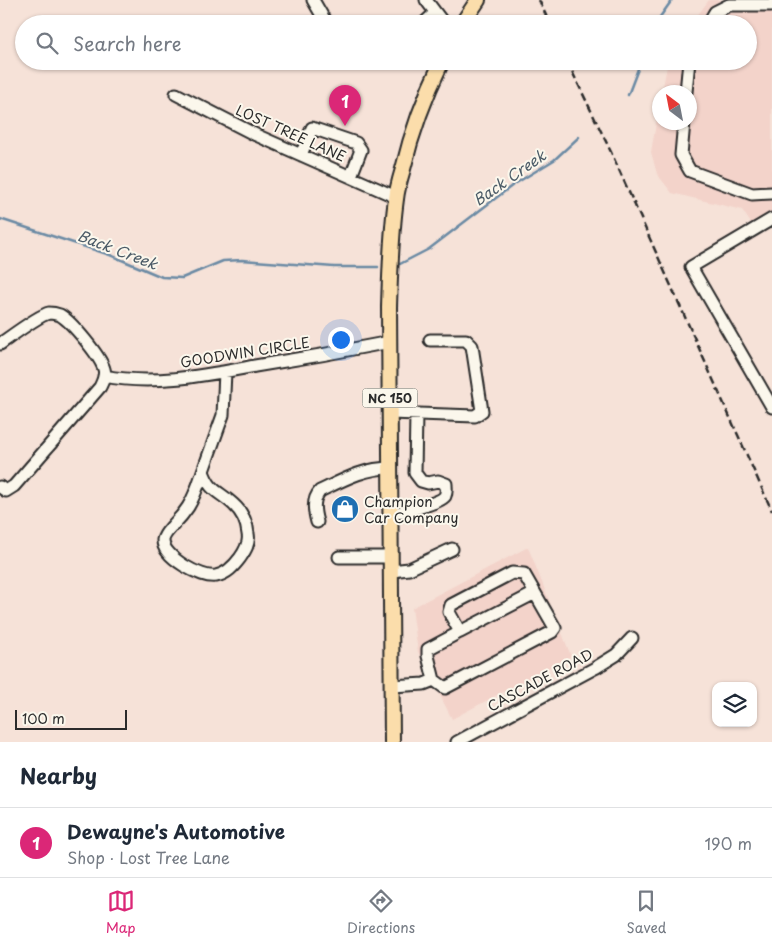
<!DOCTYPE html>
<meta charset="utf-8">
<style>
body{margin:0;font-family:"Playpen Sans",sans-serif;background:#f6f6f7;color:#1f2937}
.controls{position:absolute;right:15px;bottom:15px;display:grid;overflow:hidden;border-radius:10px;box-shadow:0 1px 4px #0004}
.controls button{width:45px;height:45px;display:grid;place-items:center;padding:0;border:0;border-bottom:1px solid #e0e1e3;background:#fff;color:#1f2937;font:25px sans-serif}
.compass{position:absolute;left:652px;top:85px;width:45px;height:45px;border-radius:50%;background:#fff;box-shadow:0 1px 4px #0004;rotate:328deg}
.scale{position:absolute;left:15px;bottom:12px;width:112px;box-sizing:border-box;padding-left:5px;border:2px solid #2b2b2b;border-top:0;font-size:14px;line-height:18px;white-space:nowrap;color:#2b2b2b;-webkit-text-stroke:4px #fbf7ec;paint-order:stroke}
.you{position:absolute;left:340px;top:339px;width:18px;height:18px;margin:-12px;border:4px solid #fff;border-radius:50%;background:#1a73e8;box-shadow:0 0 0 8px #1a73e833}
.badge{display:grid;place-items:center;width:32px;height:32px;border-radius:50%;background:#db2777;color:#fff;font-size:16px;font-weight:700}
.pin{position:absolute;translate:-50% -41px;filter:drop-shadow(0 1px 2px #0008)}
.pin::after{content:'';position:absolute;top:26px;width:18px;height:15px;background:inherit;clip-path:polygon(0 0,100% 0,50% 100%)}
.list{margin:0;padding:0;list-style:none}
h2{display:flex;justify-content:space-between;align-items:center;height:65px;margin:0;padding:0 20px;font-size:21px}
h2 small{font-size:16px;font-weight:400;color:#747a83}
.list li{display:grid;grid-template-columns:32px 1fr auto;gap:15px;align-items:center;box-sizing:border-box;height:70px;padding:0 20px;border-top:1px solid #e0e1e3}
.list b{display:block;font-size:19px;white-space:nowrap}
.list p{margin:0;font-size:16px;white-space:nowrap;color:#747a83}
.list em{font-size:16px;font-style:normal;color:#747a83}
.icon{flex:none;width:28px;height:28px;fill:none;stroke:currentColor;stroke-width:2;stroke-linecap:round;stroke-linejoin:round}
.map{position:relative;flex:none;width:772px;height:742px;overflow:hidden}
.search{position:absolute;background:#fff;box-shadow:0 1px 4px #0004;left:15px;right:15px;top:15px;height:55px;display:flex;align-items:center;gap:12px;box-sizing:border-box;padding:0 18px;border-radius:28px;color:#747a83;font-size:19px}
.sheet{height:135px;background:#fff}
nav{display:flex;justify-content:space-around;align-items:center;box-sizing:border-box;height:70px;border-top:1px solid #e0e1e3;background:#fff;font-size:14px;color:#747a83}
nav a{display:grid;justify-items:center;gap:2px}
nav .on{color:#db2777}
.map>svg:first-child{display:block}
</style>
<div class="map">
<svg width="772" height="742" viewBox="0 0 772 742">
<rect width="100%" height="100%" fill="#f6e2d8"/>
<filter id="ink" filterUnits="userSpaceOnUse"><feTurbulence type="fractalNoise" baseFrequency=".02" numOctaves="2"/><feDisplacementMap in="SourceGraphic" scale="10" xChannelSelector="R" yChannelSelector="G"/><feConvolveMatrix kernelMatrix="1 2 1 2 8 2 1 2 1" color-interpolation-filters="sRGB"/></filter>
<g filter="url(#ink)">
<path fill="#f3d3ca" d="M709,0H772V219L755,229L742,210L672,193L657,174L651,152L659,107L660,122H690V92H662L668,61H748V24H691Z
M528,547L571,656L452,719L418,652L412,608Z"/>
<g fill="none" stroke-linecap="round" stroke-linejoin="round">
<path stroke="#6b8aa4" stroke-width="2.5" d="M655,24L672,0
M628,95L641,61
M0,219L110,255L162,277L182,278L223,261L242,260L334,267H378
M400,264L429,249L513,185L554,160L579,137"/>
<defs>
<path id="minor" d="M313,0L324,19L326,24
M426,0L444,24
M423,24L435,13
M708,24L715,12L729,5H772
M686,92L689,61
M176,94L256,135L396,197
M684,122L681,155L690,171L752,194L772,193
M301,155L312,128L356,143L361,150L351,176
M772,219L691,267L772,407
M0,344C10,337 39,315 49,313C53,313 57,314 60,315C72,322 100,356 104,369C106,375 103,381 100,387L14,486L6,491L0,487
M104,376C154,386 206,375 255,366C300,359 345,351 390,342
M390,413L475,416L482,411L472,346L466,340H430
M203,471C210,492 219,491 233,504C242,512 247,522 248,534C250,543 245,551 240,558C234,566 227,574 216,576C202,579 162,557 163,540C164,534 170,529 174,524C179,519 184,513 188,507C195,496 199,483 203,471L223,415L225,372
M391,514C401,512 440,504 445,496C447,492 446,488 446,484L438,481L428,483L421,481L415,473L416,414
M317,522C314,511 312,500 320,491C343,480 364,468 391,468
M339,557H391
M391,571L409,569L452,549
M460,632L535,593
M392,686L424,684L434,680L445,688L552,632L555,628L524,574L512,573L451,605L449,612L460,632L428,649V656L434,680
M457,742L595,668L616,655L632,638"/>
<path id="major" d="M462,24L478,0
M392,742L389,307C390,271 391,235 396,199C397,189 400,179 403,169C412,131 425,96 442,61"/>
</defs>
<use href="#minor" stroke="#2b2b2b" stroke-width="15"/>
<use href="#major" stroke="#2b2b2b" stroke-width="18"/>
<use href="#minor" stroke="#fbf7ec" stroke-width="11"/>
<use href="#major" stroke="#fbddab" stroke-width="14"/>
<path stroke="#2b2b2b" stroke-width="2.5" stroke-dasharray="8 4" stroke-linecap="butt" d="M539,0L550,24
M567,61L611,152L772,511"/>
</g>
</g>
<defs>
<symbol id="shop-disc" viewBox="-11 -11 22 22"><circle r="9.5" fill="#1f6fb2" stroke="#fbf7ec"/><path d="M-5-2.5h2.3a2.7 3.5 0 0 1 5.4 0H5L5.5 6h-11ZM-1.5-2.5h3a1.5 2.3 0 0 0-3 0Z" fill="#fff"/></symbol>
</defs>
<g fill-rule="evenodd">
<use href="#shop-disc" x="329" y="493" width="32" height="32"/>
</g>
<g text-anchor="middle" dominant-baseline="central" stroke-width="4" stroke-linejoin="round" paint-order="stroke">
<rect fill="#fbf7ec" stroke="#696865" stroke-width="1" x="362.5" y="388.5" width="55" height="19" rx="4"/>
<g font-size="12" font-weight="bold" fill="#2b2b2b">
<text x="390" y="398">NC 150</text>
</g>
<g font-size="14" fill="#2b2b2b" stroke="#fbf7ec">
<text transform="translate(291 133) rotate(24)">LOST TREE LANE</text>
<text transform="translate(245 352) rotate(-9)">GOODWIN CIRCLE</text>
<text transform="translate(540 680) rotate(-28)">CASCADE ROAD</text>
</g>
<g font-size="14" fill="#2b2b2b" stroke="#fbf7ec" text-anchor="start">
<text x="364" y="501">Champion<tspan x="364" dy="16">Car Company</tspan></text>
</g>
<g font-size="15" font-style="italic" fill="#4b5b67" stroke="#fbf7ec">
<text transform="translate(509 177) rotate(-35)">Back Creek</text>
<text transform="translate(118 249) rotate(21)">Back Creek</text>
</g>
</g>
</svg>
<div class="controls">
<button><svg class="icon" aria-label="layers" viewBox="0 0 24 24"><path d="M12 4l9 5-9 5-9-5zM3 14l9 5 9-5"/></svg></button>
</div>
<svg class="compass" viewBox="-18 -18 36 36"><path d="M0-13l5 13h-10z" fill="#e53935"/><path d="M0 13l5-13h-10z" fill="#747a83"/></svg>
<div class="scale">100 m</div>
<div class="you"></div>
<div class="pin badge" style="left:345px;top:126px">1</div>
<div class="search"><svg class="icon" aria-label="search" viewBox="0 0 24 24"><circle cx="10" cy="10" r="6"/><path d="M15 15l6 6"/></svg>Search here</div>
</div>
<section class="sheet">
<h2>Nearby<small></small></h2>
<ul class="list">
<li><span class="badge">1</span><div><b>Dewayne's Automotive</b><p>Shop · Lost Tree Lane</p></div><em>190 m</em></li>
</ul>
</section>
<nav>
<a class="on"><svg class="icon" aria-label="map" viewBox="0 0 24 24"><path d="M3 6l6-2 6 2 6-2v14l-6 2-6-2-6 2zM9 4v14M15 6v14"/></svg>Map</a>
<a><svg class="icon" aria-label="directions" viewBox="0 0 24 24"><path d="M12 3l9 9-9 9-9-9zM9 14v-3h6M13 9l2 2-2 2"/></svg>Directions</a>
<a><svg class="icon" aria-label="saved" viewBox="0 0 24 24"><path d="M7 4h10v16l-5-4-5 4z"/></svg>Saved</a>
</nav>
